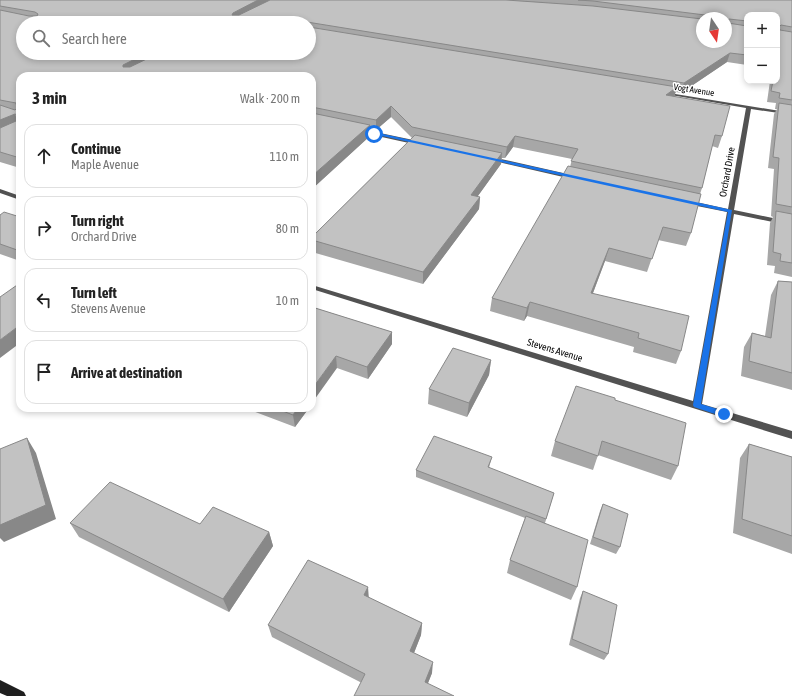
<!DOCTYPE html>
<meta charset="utf-8">
<style>
body{margin:0;font-family:"Asap Condensed",sans-serif;background:#f6f6f6;color:#222}
.controls{position:absolute;right:12px;top:12px;display:grid;overflow:hidden;border-radius:8px;box-shadow:0 2px 6px #0003}
.controls button{width:36px;height:36px;display:grid;place-items:center;padding:0;border:0;border-bottom:1px solid #e0e0e0;background:#fff;color:#222;font:20px sans-serif}
.compass{position:absolute;left:696px;top:12px;width:36px;height:36px;border-radius:50%;background:#fff;box-shadow:0 2px 6px #0003;rotate:167deg}
.stop{position:absolute;width:12px;height:12px;margin:-9px;border:3px solid #1a73e8;border-radius:50%;background:#fff}
.stop.end{background:#1a73e8;border-color:#fff;box-shadow:0 1px 4px #0008}
.list{margin:0;padding:0;list-style:none}
h2{display:flex;justify-content:space-between;align-items:center;height:52px;margin:0;padding:0 16px;font-size:17px}
h2 small{font-size:13px;font-weight:400;color:#767676}
.list li{display:grid;grid-template-columns:26px 1fr auto;gap:12px;align-items:center;box-sizing:border-box;height:64px;margin:0 8px 8px;padding:0 8px;border:1px solid #e0e0e0;border-radius:12px}
.list b{display:block;font-size:15px;white-space:nowrap}
.list p{margin:0;font-size:13px;white-space:nowrap;color:#767676}
.list em{font-size:13px;font-style:normal;color:#767676}
.icon{flex:none;width:22px;height:22px;fill:none;stroke:currentColor;stroke-width:2;stroke-linecap:round;stroke-linejoin:round}
.map{position:relative;flex:none;width:792px;height:696px;overflow:hidden}
.search{position:absolute;background:#fff;box-shadow:0 2px 6px #0003;left:16px;top:16px;width:300px;height:44px;display:flex;align-items:center;gap:10px;box-sizing:border-box;padding:0 14px;border-radius:22px;color:#767676;font-size:15px}
.panel{position:absolute;background:#fff;box-shadow:0 2px 6px #0003;left:16px;top:72px;width:300px;height:340px;border-radius:12px}
.map>svg:first-child{display:block}
</style>
<div class="map">
<svg width="792" height="696" viewBox="0 0 792 696">
<rect width="100%" height="100%" fill="#fff"/>
<g fill="none" stroke-linecap="round" stroke-linejoin="round">
<path fill="#525252" fill-rule="evenodd" d="M663,92L792,113V115L751,109L734,210L792,222V226L734,214L702,404L792,431V439L312,289V285L693,401L727,212L687,204L684,202L687,200L728,209L746,108L665,94H663Z
M361,129L418,141L421,143L418,145L359,132L358,131Z
M492,157L572,175L575,177L572,179L490,160V158Z
M0,189L20,196V200L0,193Z"/>
<path fill="#1f1f1f" fill-rule="evenodd" d="M0,680L24,692L26,696H7L0,693Z"/>
</g>
<path fill="#a7a7a7" fill-rule="evenodd" d="M0,0H792V277L774,273L775,266L767,265L770,223L773,217L771,216L774,169L768,168L774,114L777,109H775L776,103L767,102L770,81H777V15H747V65L727,62L681,93L676,92L674,96L722,136L718,148L712,146L702,188L700,194L691,233L686,246L658,240L647,272L605,261L593,293L681,351L676,364L633,352L634,347L527,316L524,321L490,311L492,298L570,167L572,159L513,147L505,158H502L501,164L477,197H480L479,209L423,284L312,252V237L412,138L391,117L376,130L370,129V136L312,189V76H20V168L0,162ZM702,18H726L702,42ZM23,23H309V53H23Z
M0,215L20,217V261L0,254Z
M778,281L792,282V390L741,376L744,347L752,333L765,336L771,295Z
M312,307L392,332V344L368,379L337,368Z
M491,360L489,375L467,417L428,404L429,389Z
M615,400L678,466L671,480L598,455L593,470L551,456L555,441Z
M252,408H309L295,427L253,411Z
M749,444L792,457V554L733,533L740,458Z
M492,457L490,464L489,468L554,493L545,523L577,587L571,600L507,573L510,560L525,518L416,477V470Z
M603,504L620,547L616,554L590,544L600,511Z
M70,523L200,524L269,532L273,546L229,612L79,537Z
M368,587V597L422,623L421,635L414,653L432,673L428,683L360,682L272,637L268,625Z
M583,591L608,654L604,660L569,645L580,598Z"/>
<path fill="#888" d="M258,0H276L234,22L232,15L233,13Z
M147,53H169L126,76L123,67V65Z
M730,53L727,62L681,93L684,83Z
M677,87L674,97L666,95Z
M391,106V117L376,130V120Z
M15,114L19,125L0,133V120Z
M370,125V136L312,189V176Z
M515,136L513,147L505,158L507,147Z
M502,153L501,164L470,207L471,195Z
M480,197L479,209L423,284V272Z
M609,248L605,261L588,306L591,293Z
M530,302L527,316L524,321L527,308Z
M20,325V343L0,358V340Z
M392,332V344L368,379L367,367Z
M336,356L337,368L312,403V389Z
M491,360L489,375L467,417L469,403Z
M298,408H309L295,427L293,415Z
M27,438L36,453L56,519L4,542L0,538V525Z
M269,532L273,546L229,612L223,599Z
M368,587L369,600L364,595Z
M422,623L421,635L410,663V651Z
M433,662L432,673L424,693L425,682Z"/>
<path fill="#c2c2c2" stroke="#888" d="M0,0H258L233,13L232,15H239L270,0H506L593,6L702,19V42H726V18H706L705,15L593,1L578,0H792V27L781,25L779,27L780,30L792,32V100L779,98L780,93L771,91L773,81H777V15H747V21L729,19L728,20V23L747,26V55L730,53L684,83L307,22V23H23V53H147L123,65V67H130L159,53H309V27L677,87L666,95L730,106L722,136L715,135L702,188L571,161L578,149L515,136L507,147L412,127L391,106L376,120L312,107V76H20V158L0,152V128L16,121L17,115L15,114L0,120V105L15,110L17,108L16,103L0,100V10L29,16H37L38,14L35,12L0,6Z
M779,103L792,105V207L776,204L779,158L773,157Z
M312,113L370,125L312,176Z
M415,135L502,153L471,195L480,197L423,272L312,240V237Z
M568,166L701,194L691,233L663,227L652,259L609,248L591,293L689,316L681,351L638,338L639,333L530,302L527,308L492,298Z
M776,211L792,214V263L780,261L781,254L773,252Z
M4,212L20,217V251L0,244V215Z
M778,281L792,282V373L749,361L752,333L771,338Z
M20,283V325L0,340V297Z
M312,307L392,332L367,367L336,356L312,389Z
M453,348L491,360L469,403L429,389Z
M576,386L615,398V400L686,423L678,466L602,441L598,456L555,441Z
M275,408H298L293,415Z
M434,436L492,457L488,467L554,493L546,519L416,470Z
M27,438L46,505L0,525V449Z
M749,444L792,457V536L742,519Z
M110,482L200,524L213,507L269,532L223,599L70,523Z
M603,504L628,514L620,547L593,537Z
M526,516L588,540L577,587L510,560Z
M308,560L368,587L364,595L422,623L410,651L433,662L425,682L454,696H354L365,674L268,625Z
M583,591L617,605L608,654L572,639Z"/>
<path fill="#1a73e8" d="M374,132L732,210L701,404L727,412V416L724,417L694,407L693,405L728,212L373,134Z"/>
<g text-anchor="middle" dominant-baseline="central" stroke-width="3" stroke-linejoin="round" paint-order="stroke">
<g font-size="9" fill="#000" stroke="#fff">
<text transform="translate(694 90) rotate(9)">Vogt Avenue</text>
</g>
<g font-size="10" fill="#000" stroke="#fff">
<text transform="translate(727 172) rotate(-80)">Orchard Drive</text>
<text transform="translate(555 350) rotate(17)">Stevens Avenue</text>
</g>
</g>
</svg>
<div class="controls">
<button>+</button>
<button>−</button>
</div>
<svg class="compass" viewBox="-18 -18 36 36"><path d="M0-13l5 13h-10z" fill="#e53935"/><path d="M0 13l5-13h-10z" fill="#767676"/></svg>
<div class="stop" style="left:374px;top:134px"></div>
<div class="stop end" style="left:724px;top:414px"></div>
<div class="search"><svg class="icon" aria-label="search" viewBox="0 0 24 24"><circle cx="10" cy="10" r="6"/><path d="M15 15l6 6"/></svg>Search here</div>
<section class="panel">
<h2>3 min<small>Walk · 200 m</small></h2>
<ul class="list">
<li><svg class="icon" aria-label="ahead" viewBox="0 0 24 24"><path d="M12 20V5M6 11l6-6 6 6"/></svg><div><b>Continue</b><p>Maple Avenue</p></div><em>110 m</em></li>
<li><svg class="icon" aria-label="right" viewBox="0 0 24 24"><path d="M7 20v-9h11M14 6l5 5-5 5"/></svg><div><b>Turn right</b><p>Orchard Drive</p></div><em>80 m</em></li>
<li><svg class="icon" aria-label="left" viewBox="0 0 24 24"><path d="M17 20v-9H6M10 6l-5 5 5 5"/></svg><div><b>Turn left</b><p>Stevens Avenue</p></div><em>10 m</em></li>
<li><svg class="icon" aria-label="arrive" viewBox="0 0 24 24"><path d="M6 21V4h12l-3 4 3 4H6"/></svg><div><b>Arrive at destination</b></div></li>
</ul>
</section>
</div>
